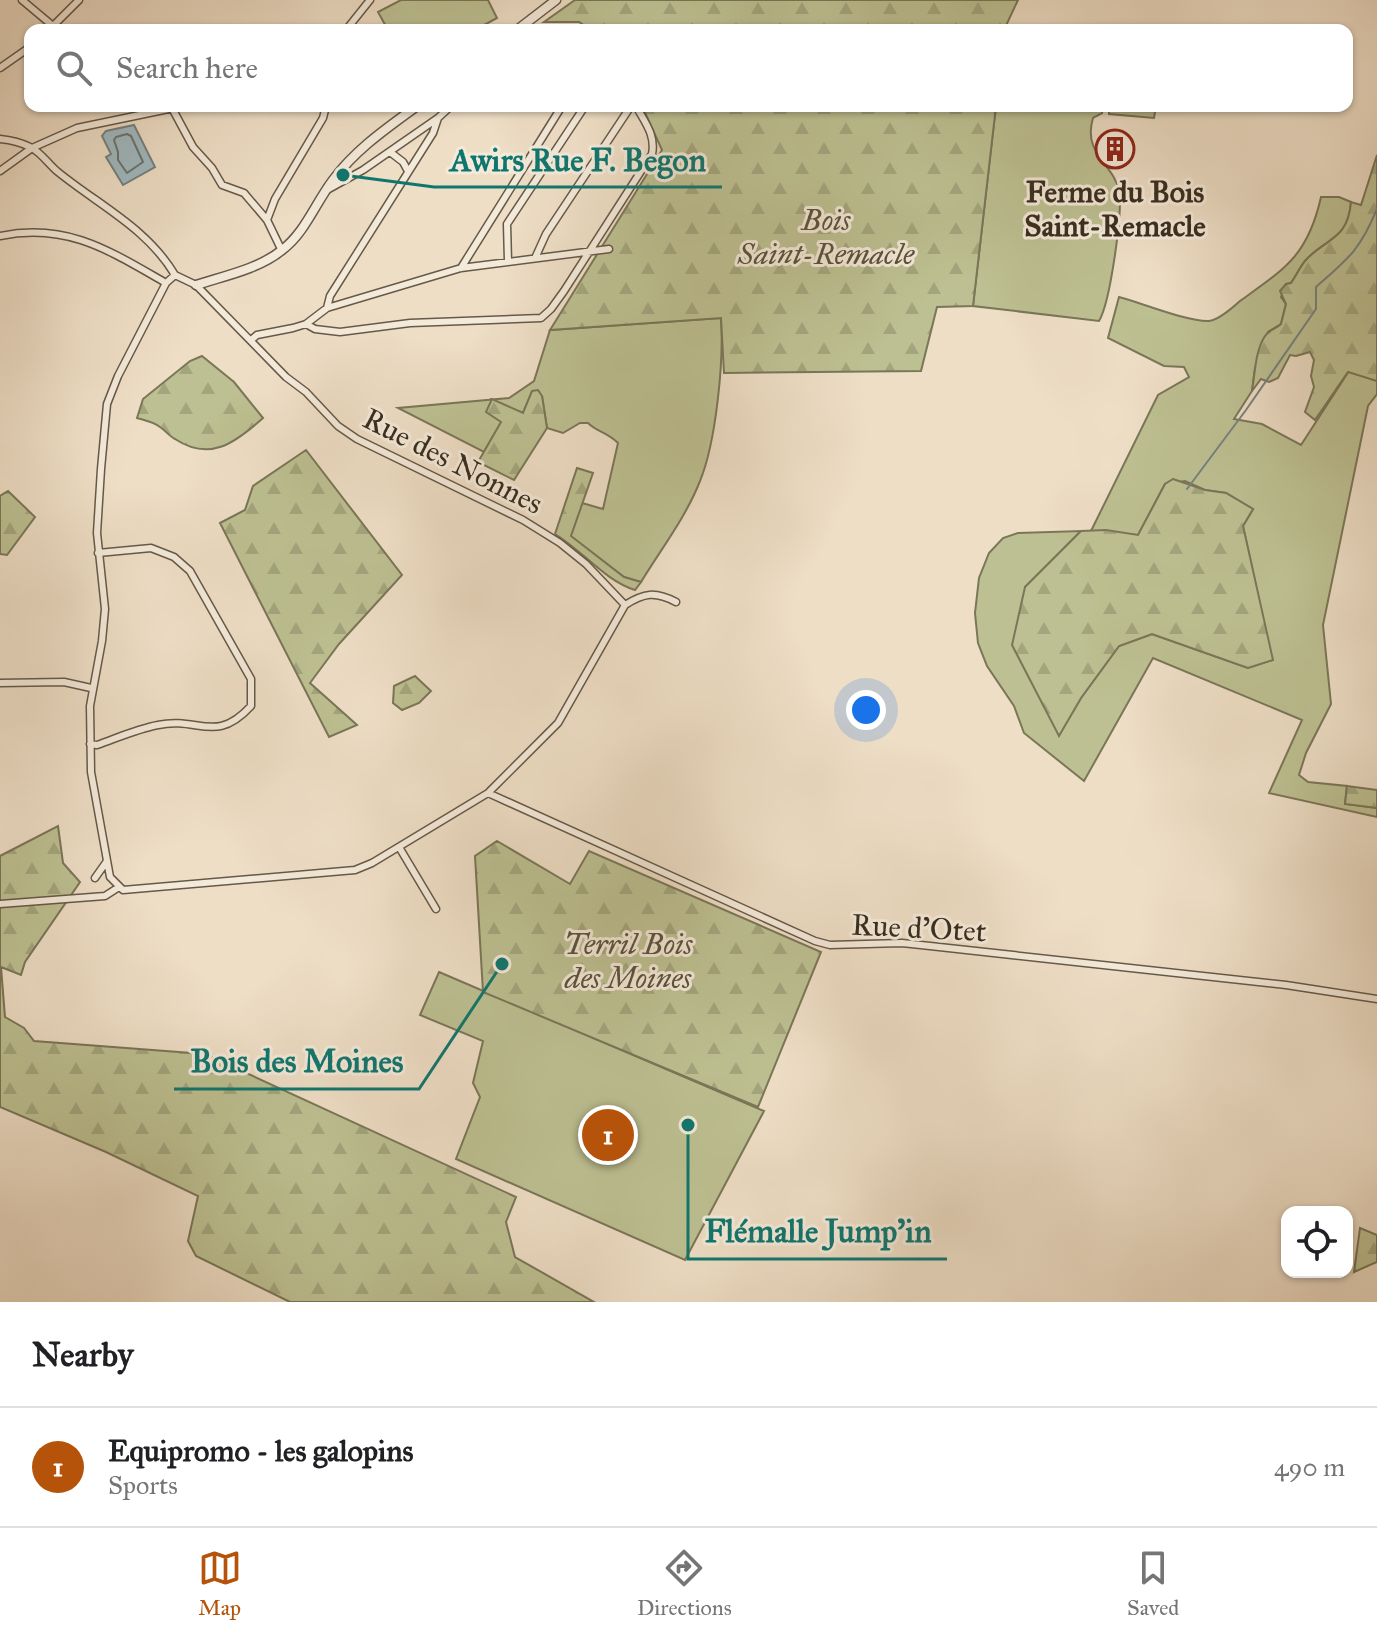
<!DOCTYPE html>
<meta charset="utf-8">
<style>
body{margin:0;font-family:"IM FELL Great Primer",serif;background:#f6f6f6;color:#202124}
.controls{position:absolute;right:24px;bottom:24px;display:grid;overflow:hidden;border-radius:16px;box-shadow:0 2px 6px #0004}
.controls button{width:72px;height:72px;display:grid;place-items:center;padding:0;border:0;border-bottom:2px solid #e0e0e0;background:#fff;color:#202124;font:40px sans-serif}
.you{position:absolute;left:866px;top:710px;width:28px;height:28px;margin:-20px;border:6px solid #fff;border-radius:50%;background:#1a73e8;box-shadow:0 0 0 12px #1a73e833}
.badge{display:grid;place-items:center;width:52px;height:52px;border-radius:50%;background:#b45309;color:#fff;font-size:26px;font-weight:700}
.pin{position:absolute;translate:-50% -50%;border:4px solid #fff;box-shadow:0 2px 8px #0006}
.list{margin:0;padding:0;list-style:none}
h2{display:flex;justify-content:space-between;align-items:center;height:104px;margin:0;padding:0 32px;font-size:34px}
h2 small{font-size:26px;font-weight:400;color:#757577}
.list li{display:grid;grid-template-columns:52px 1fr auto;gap:24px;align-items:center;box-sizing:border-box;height:120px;padding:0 32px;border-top:2px solid #e0e0e0}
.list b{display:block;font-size:30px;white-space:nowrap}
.list p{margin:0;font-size:26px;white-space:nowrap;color:#757577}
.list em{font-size:26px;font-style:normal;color:#757577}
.icon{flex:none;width:44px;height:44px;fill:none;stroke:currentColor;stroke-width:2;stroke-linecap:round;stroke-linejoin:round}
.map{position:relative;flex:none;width:1377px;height:1302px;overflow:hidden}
.search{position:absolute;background:#fff;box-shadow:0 2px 6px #0004;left:24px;right:24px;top:24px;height:88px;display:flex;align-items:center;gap:20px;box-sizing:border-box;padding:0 28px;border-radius:16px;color:#757577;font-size:30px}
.sheet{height:224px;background:#fff}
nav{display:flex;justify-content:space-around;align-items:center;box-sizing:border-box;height:112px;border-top:2px solid #e0e0e0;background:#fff;font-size:22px;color:#757577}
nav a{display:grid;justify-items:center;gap:4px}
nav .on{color:#b45309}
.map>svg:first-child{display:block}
</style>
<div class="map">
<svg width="1377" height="1302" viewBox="0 0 1377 1302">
<defs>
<pattern id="forest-firs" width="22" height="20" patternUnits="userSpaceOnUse" patternTransform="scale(2)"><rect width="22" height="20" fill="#bdc092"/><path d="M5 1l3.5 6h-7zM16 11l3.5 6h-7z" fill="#a3a57d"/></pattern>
</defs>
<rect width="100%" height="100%" fill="#eedec6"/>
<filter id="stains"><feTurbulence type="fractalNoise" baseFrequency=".0025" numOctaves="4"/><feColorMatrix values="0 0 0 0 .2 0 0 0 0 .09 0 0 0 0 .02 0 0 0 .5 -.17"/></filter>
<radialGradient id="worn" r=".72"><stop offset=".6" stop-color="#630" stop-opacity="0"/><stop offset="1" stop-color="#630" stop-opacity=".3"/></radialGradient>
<path fill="#bdc092" stroke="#7a7658" stroke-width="2" d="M401,0H488L497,18L475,30H388L378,12Z
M996,106H1103L1102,113L1093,118C1082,154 1114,164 1119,191C1123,212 1110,303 1099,321L973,306Z
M1109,106H1156L1154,118L1109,114Z
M1321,197H1339L1351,202C1348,241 1325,238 1305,261C1300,267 1296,276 1291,283L1286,284L1281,297L1286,304L1281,324L1268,332L1255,368L1252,391L1234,419L1262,424L1301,445L1349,371L1377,381V394L1368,406L1323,625L1331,704L1306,753L1299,775L1308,782L1347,786L1345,804L1377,808V817L1269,793L1302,720L1153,658L1084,781L1024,733L1014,706L987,666L978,643L975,613L979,578L989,553L1003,538L1018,533L1081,531L1025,587L1059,735L1081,698L1119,646L1152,634L1248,668L1272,660L1243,526L1253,509L1226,493L1205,490L1185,481L1165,484L1138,535L1091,531L1158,395L1189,377L1184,367L1164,366L1108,338L1119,297C1142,303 1188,322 1209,321C1219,320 1232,308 1240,301C1286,268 1308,255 1321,197Z
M721,318C724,361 716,442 700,481C686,517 661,549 641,582L624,577L570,536L582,503L603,509L618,443C607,432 597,432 588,423H580L563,433L547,428L542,396L532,392L523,413L492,400L502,421L484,452L398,408L509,398L534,381L550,330Z
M439,972L764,1111L685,1260L456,1159L480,1097L473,1083L483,1041L420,1015Z"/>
<path fill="url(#forest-firs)" stroke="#7a7658" stroke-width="2" d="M575,0H1018L1004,30H591L579,22H544Z
M642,106H996L973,306L937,307L921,371L724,373L721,318L550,330L662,150Z
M1377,155V381L1348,372L1315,420L1305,412L1314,387L1311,376L1314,360L1310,352L1296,356L1290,355L1278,378L1269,382L1261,379L1252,391C1255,374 1255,351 1265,336C1269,330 1276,329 1281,324L1286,304L1280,291L1286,284L1291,283C1296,276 1300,267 1305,261C1325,238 1348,241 1351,202L1361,205Z
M202,356L234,382L263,418C235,443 210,462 175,439C169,436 166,431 160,427C154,422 144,420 137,418L143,399L190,361Z
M538,390L542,396L547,428L514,480L478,462L501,422L486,412L492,399L523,413L532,391Z
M306,450L402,575L339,644L310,683L357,725L329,737L220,523L245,510L253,486Z
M577,468L593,473L571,536L624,577L641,582L635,590C604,580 583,551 555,534Z
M1173,479L1205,490L1226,493L1253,509L1243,526L1273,660L1248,668L1152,634L1119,646L1081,698L1059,736L1012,645L1025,587L1081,531L1106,530L1138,535L1165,484Z
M8,491L35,517L7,555L0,554V496Z
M415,676L431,691L419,703L402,710L393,703L394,686Z
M1347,786L1377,790V808L1345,804Z
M58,826L63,863L80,882L25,962L21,975L1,967L5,1017L24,1028L34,1041L205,1054L516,1197L506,1222L515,1257L594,1302H290L196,1256L188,1241L198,1196L106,1152L0,1107V856Z
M497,841L570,884L589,851L821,952L758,1107L483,992L475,856Z
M1360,1228L1377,1235V1262L1354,1272Z"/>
<path fill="#a0b9c1" stroke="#768180" stroke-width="2" d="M134,125L155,167L123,185L106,157L111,154L102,136L106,131Z"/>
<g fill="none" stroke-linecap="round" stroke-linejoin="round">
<path stroke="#6c7370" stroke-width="2" d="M127,134L131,136L143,162L127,173L118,160V152L114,140L116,137Z"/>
<path stroke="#768180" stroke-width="2" d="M1187,489L1246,410L1316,309V287C1349,258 1360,250 1377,209"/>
<defs>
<path id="minor" d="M22,0L53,26
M49,30L79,0
M346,30L370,0
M558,30H566
M0,68L30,47
M172,108L193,147L212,168L222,185L244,193L267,220L282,251
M0,139C10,140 22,143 30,147C41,152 49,165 58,172C100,206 147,228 175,275
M390,152L403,162L408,171
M0,171L32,148L77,128L183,106
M327,190L363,170L438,118
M267,220L275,199L323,118L326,106
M0,236C67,222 110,251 166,283
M536,256L546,234L631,106
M508,261L507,224L585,106
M461,268L562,106
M175,275L166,283L118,376L107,404L101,469L97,533L105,609L102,641L90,706L91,772L110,877L123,890L355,870L372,863L488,793L558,723L625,605C644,593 655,591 676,602
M175,275L196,285L286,377L306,392L338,426L357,439L523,520L560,543L586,564L625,605
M327,308L330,296L433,133L438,118L451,106
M306,324L315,329L340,332L410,323L541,318L551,309L564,291L652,154C656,135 644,121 636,106
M251,340L257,335L293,328L306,324L327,308L461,268L609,249
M0,683L64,682L91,688
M90,744L97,745C117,738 137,729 158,725C199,716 215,745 251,706V679L190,571L174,557L151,548L98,553
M488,793L815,941L830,945L902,943L930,946L1286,985L1377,999
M399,847L436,909
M95,878L107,861
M0,904L105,896L119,887"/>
<path id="tertiary" d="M517,30L556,0
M196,285C224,276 259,269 282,250C305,233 316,202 333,180C356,149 387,128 417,106"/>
</defs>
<use href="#minor" stroke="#665948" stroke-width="9"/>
<use href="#tertiary" stroke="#665948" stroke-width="11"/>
<use href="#minor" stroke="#f4eada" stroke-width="6"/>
<use href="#tertiary" stroke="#f4eada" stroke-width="8"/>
</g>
<defs>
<symbol id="building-ring" viewBox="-11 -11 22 22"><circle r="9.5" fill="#f4eada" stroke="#8f2418" stroke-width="1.5"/><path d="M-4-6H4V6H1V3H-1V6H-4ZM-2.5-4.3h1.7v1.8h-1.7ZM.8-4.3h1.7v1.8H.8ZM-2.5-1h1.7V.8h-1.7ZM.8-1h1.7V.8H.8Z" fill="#8f2418"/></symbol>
</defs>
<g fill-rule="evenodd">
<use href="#building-ring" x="1093" y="127" width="44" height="44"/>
</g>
<g text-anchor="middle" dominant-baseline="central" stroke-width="6" stroke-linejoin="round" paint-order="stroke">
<g font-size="30" font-weight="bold" fill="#382d1e" stroke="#f4eada">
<text x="1115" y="192">Ferme du Bois<tspan x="1115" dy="34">Saint-Remacle</tspan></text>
</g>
<g font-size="30" font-style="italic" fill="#59523b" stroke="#f4eada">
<text x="826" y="220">Bois<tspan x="826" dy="34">Saint-Remacle</tspan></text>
<text x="628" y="944">Terril Bois<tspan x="628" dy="34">des Moines</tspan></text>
</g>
<g font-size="30" fill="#382d1e" stroke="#f4eada">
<text transform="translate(453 461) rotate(27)">Rue des Nonnes</text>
<text transform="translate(919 928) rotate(3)">Rue d'Otet</text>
</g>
</g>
<path fill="none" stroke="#0f766e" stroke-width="3" d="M343 175L434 187H722M502 964L419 1089H174M688 1125L688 1259H947"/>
<g fill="#0f766e" stroke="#f4eada" stroke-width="3">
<circle cx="343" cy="175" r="8"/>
<circle cx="502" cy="964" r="8"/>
<circle cx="688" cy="1125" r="8"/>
</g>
<g font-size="32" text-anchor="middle" font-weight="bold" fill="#0f766e" stroke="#f4eada" stroke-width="6" stroke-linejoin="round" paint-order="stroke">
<text x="578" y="171">Awirs Rue F. Begon</text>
<text x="297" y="1072">Bois des Moines</text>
<text x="818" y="1242">Flémalle Jump'in</text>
</g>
<rect width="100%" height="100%" filter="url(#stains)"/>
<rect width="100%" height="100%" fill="url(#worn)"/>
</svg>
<div class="controls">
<button><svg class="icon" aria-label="locate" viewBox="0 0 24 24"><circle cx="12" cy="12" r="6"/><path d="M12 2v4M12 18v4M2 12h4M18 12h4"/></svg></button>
</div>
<div class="you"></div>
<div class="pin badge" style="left:608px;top:1135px">1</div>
<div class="search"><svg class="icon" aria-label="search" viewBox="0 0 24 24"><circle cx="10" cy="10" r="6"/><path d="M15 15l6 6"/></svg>Search here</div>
</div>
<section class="sheet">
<h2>Nearby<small></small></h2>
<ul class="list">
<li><span class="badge">1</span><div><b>Equipromo - les galopins</b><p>Sports</p></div><em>490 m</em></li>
</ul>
</section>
<nav>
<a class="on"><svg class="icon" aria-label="map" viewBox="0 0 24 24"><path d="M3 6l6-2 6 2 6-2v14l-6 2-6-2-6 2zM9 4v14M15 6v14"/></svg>Map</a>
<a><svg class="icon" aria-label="directions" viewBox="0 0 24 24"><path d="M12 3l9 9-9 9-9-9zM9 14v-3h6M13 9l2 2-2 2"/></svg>Directions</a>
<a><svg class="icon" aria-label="saved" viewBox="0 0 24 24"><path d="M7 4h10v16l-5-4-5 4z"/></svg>Saved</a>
</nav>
